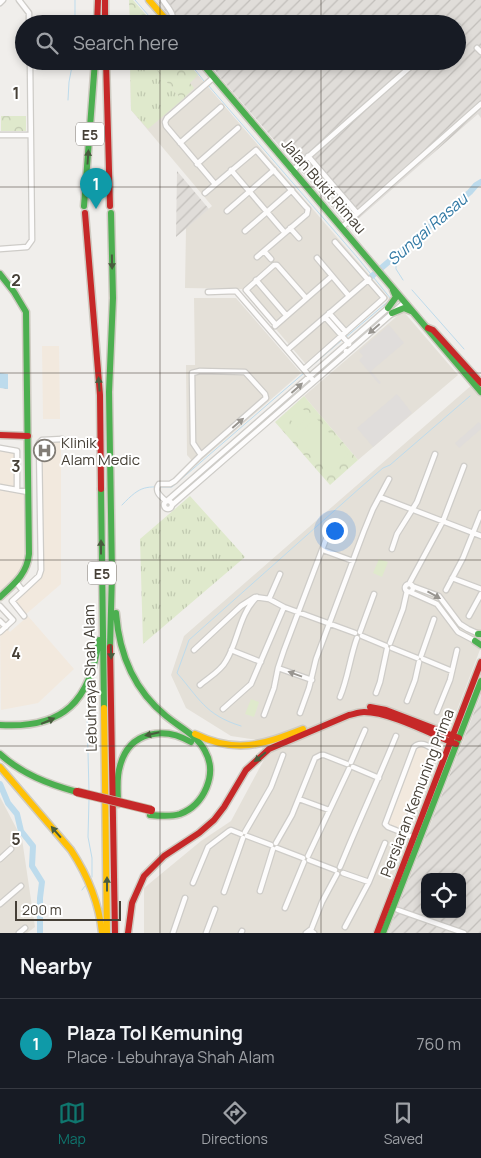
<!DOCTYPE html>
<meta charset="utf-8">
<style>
body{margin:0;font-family:Manrope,sans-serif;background:#242831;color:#f1f3f6}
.controls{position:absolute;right:15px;bottom:15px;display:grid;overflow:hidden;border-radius:10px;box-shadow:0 2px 8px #0003}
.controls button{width:45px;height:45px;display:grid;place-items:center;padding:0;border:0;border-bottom:1px solid #363941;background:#171b24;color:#f1f3f6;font:25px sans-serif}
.scale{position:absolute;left:15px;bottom:12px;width:106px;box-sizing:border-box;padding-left:5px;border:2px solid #464037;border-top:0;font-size:14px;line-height:18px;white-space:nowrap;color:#464037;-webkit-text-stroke:4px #fff;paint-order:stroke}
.you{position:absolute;left:334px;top:530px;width:18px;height:18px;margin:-12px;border:4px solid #fff;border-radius:50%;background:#1a73e8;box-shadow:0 0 0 8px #1a73e833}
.badge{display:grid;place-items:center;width:32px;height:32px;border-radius:50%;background:#0f766e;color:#fff;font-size:16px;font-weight:700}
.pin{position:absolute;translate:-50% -41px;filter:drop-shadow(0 1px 2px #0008)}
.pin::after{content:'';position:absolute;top:26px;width:18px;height:15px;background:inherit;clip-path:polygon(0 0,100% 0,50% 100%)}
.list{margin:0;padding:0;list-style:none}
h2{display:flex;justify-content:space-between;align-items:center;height:65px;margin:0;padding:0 20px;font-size:21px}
h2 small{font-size:16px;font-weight:400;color:#9ea1a6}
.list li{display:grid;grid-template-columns:32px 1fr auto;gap:15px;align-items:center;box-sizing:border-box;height:90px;padding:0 20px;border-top:1px solid #363941}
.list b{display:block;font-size:19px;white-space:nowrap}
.list p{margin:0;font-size:16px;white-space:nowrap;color:#9ea1a6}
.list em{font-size:16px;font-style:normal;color:#9ea1a6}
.icon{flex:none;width:28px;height:28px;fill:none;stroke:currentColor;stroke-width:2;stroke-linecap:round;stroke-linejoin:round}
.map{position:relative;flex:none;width:481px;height:933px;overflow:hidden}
.search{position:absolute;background:#171b24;box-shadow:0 2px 8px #0003;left:15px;right:15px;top:15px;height:55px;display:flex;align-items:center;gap:12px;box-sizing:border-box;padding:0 18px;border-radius:28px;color:#9ea1a6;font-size:19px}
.sheet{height:155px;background:#171b24}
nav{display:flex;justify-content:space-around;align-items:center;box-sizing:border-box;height:70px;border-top:1px solid #363941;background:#171b24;font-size:14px;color:#9ea1a6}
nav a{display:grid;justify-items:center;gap:2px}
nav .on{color:#0f766e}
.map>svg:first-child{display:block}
</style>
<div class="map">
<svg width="481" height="933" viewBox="0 0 481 933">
<defs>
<pattern id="industrial-furrows" width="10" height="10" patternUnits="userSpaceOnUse" patternTransform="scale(1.25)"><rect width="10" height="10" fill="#e0ddd9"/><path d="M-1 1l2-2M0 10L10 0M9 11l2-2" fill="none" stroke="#c2bfbb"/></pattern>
<pattern id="grass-tufts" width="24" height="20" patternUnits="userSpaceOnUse" patternTransform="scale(1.25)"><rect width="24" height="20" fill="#dfe9cc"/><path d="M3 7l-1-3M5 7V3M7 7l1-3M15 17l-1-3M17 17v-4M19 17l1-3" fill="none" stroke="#c1c9b0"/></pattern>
<pattern id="park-crowns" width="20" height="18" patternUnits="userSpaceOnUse" patternTransform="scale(1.25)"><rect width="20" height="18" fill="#dfe9cc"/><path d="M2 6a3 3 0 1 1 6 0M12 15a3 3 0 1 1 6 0" fill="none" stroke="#c1c9b0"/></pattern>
<pattern id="water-ripples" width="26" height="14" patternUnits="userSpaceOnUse" patternTransform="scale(1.25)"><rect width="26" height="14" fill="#bddbec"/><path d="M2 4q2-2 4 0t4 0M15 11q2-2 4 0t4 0" fill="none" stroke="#a4bdcb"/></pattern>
</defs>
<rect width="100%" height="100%" fill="#f0eeeb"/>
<path fill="#e4e0d8" d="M130,61H186L389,298L309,368L242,289L185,288L186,228L212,206L131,110Z
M194,298H236L301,373L196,465L187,455L186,365H195Z
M403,311L458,375L358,460L304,396Z
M481,377V647L372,933H144V888L201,841L231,821L266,756L258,740L231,736L186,708L171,675L184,636Z
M0,797L22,839L35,927L27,933H0Z"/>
<path fill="#f2e9de" d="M42,346H59L60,419H43Z
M61,441V584L25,615L14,600L40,577V444Z
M0,449L15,452L16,491L26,493L27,561L24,571L0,594Z
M28,616L74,669L38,703L1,710L0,623L10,632Z
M421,745L432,750L400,830L387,823L416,747Z"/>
<path fill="url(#industrial-furrows)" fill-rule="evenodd" d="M156,0H481V118L478,114L349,227L220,77L209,61H457V24H176Z
M177,171L209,209L176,237Z
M481,695V933H388ZM425,877H462V914H425Z"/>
<path fill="url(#grass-tufts)" d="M130,61H149L182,100L148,129L131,110Z
M190,496L245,557L143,644L140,539Z"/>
<path fill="url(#park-crowns)" d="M129,0H133L154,24H130Z
M149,61H186L198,75L190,83L194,88L182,100Z
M1,116H26V131H1Z
M304,396L358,460L330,485L275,422Z"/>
<path fill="#dfe9cc" d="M303,409L309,416L297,427L290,419Z
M316,418L348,454L328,471L297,436Z
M379,559L388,562L382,577L373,573Z
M251,699L259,702L254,717L245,714Z"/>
<path fill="#e0dddb" d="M389,325L404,343L371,371L381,383L379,384L359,360L363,356L359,351Z
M397,394L412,413L373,447L357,428Z
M479,422L481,425V429L459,448L455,443Z"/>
<path fill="url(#water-ripples)" d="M0,373L8,374V389L0,388Z"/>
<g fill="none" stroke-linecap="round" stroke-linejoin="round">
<path stroke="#bddbec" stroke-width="1" d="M135,0L156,24
M75,24V0
M188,61L204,81
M208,85L357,257L391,299L345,338
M68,100L69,82L73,61
M396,255V269L403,280
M412,290L464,349
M307,370L342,340
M122,505C142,484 145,487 172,487L304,373
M241,726C205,715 199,698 177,673L189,640L361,487L383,468L390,465L470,396
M89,792L87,712L92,689
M89,799L88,837L92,858V877
M82,890L85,886"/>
<path stroke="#bddbec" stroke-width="6" d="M372,276L470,192L476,185L481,182
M0,784L8,803L17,814L21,831L33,846L32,866L42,882L40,898V933"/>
<defs>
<path id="street" d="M19,0L29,13V24
M163,0C168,8 175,14 173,24
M0,3L3,0
M457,27L458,26
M477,48L481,52
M213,78L167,118L165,122L166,126L215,184
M0,135H30
M180,143L221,107
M308,156L357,213
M197,164L238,128
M231,170L285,233
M292,171L417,61
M205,193L256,150L306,207L308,209L307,214L257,257
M227,211L274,170
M290,228L299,238
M341,228L481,104
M245,231L292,190
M0,249L27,247L32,240L30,61
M264,251L271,259
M317,258L349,296
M256,280L286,315
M208,292L236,291L312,379
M329,313L346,332
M325,317L349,344
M276,325L246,290L274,265H277L306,298
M275,326L332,276
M287,350L369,279
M346,351L348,352L405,302
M304,369L384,298L335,242
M0,448L17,451V490
M0,487L28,492
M380,497L481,536
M168,500L389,307
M166,501C160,496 154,491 159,484H170L175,481L201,455L266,398L265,394L245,372L200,371L192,373L193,443L201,455
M164 505a4 4 0 1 1 8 0a4 4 0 1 1-8 0Z
M172,505L348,352
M392,549L397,534L417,502L435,454
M323,550L353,561
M452,578L481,589
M16,582L23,591L12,601L24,616
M409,584L443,521L464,466
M405 588a4 4 0 1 1 8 0a4 4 0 1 1-8 0Z
M412,586L439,596L460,624L468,629L479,634
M446,590L463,558L481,513
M23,591L39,576L41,570L39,443L42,440L62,439
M410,592L437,604L458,632L477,642
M269,599L280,574
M0,606L13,620L0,632
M469,616L481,594
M0,621L6,627
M360,632L374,594
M362,636L386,646
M390,643L403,609L407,591
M392,648L417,658
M194,650L241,606L255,597L269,599L284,607L355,633
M231,650L261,662
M421,656L434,619
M423,659L452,671
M278,668L312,680
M200,685C208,678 221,671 226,661C238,642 239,614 257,597
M376,693L380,682L387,649
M340,697C348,678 350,657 357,638
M407,701L415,680L419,662
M223,709L251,684L284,607
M437,712L450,680L457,650
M300,713L309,688L316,659L364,531L373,509L389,479
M264,715L274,688L278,668L284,650L331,526
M351,762L365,730
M353,767L379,778
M299,799L329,810
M245,832L271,787L283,755
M403,833L388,827L385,824L414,747C420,741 427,745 433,749L434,754L403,833L414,838
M247,836L271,845
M276,843L292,815L315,758L321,755H324L347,764
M277,848L303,858
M308,856L349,769
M0,859L11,849
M309,860L335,870
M340,867C358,823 378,780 396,736
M343,873L369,882
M193,883L208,847L229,831L231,830L241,834
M260,891L273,849
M224,892L243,838
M0,904L21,886
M285,908L304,862
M398,910L464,933
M345,927L369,882L385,843
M311,930L322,902L337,874
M19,933L25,928
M173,933L185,898
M206,933L215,909
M241,933L242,931
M306,933L310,930L314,933"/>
<path id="fast" d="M200,61L481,392
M84,206L95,61
M0,274L14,292L26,312L29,554C27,574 14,584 0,597
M388,308L396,297L393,290
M392,313L404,308L411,311
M101,489L104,708
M116,613C119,653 134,690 166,716C179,727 197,735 205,751C218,774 204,805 180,814C171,817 160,816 150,815
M478,634H481
M475,641L481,645
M110,647L112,574L109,392L113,298L111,213
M0,725C64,729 90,701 99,640
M0,754C22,774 48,784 77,792
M118,804C118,791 116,778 120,766C129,731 164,726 191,742
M383,933L481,681"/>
<path id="slow" d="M149,0L170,24
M104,708L107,933
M195,734C236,754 262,745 303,729
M0,767L71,850C88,876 99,902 102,933"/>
<path id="jam" d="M105,0V24
M97,24L98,0
M106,61L110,206
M85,213L100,395L101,489
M428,328L433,330L481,383
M0,435L28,436
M110,647L115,933
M370,707L386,710L459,738
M128,933L132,903L144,876L164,856L199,833L214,820L224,807L246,770L269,749L349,715C354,714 359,712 364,712C390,712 431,734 456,744
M377,933L481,662"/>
</defs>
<use href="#street" stroke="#ceccc8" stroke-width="7"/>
<use href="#fast" stroke="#cfcbc2" stroke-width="9"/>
<use href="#slow" stroke="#cfcbc2" stroke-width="9"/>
<use href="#jam" stroke="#cfcbc2" stroke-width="9"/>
<use href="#street" stroke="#fdfcfc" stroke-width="4.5"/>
<use href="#fast" stroke="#4caf50" stroke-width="6"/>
<use href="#slow" stroke="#ffc107" stroke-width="6"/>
<use href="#jam" stroke="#c62828" stroke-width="6"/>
<defs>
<path id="jam-bridge" d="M77,792L151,810"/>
</defs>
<use href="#jam-bridge" stroke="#c7baa7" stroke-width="10" stroke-linecap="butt"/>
<use href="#jam-bridge" stroke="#c62828" stroke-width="8"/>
</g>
<defs><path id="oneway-solid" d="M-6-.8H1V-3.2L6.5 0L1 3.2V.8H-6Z" transform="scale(1.25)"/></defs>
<g fill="#485c3d">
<use href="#oneway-solid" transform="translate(88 157) rotate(-86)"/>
<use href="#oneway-solid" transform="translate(112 262) rotate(89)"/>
<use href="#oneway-solid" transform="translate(99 384) rotate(-94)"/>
<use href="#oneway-solid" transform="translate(101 547) rotate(-90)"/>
<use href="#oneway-solid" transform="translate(111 652) rotate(88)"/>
<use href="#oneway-solid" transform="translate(48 721) rotate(-23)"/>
<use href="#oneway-solid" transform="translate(152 734) rotate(167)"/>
<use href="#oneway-solid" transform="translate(260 757) rotate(141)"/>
<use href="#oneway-solid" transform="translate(56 832) rotate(-131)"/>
<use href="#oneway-solid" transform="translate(107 884) rotate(-90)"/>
</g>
<g fill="#989590">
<use href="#oneway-solid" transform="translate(374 329) rotate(139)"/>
<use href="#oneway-solid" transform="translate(297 388) rotate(-42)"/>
<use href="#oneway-solid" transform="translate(238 423) rotate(-41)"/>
<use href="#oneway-solid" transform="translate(434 595) rotate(29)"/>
<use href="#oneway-solid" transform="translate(295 674) rotate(-160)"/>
</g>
<path fill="none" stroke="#464037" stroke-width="1" stroke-opacity="0.55" d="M160,0V24M321,0V24M160,61V933M321,61V933M0,187H481M0,373H481M0,560H481M0,746H481"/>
<defs>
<symbol id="hospital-ring" viewBox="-11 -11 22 22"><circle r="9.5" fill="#fff" stroke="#827d76" stroke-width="1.5"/><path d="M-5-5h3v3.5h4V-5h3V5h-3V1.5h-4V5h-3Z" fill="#827d76"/></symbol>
</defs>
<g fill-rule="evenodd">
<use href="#hospital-ring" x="32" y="438" width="25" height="25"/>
</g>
<g text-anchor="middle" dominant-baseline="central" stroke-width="4" stroke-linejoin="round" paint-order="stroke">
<g fill="#fff" stroke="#7e7973" stroke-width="1">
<rect x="76" y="122.5" width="28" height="23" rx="4"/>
<rect x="88" y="561.5" width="28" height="23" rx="4"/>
</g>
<g font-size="14" font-weight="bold" fill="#464037">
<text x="90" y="134">E5</text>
<text x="102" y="573">E5</text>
</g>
<g font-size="15" fill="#464037" stroke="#fff">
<text transform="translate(324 186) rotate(49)">Jalan Bukit Rimau</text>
<text transform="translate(90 678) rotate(-91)">Lebuhraya Shah Alam</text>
<text transform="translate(417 793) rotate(-69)">Persiaran Kemuning Prima</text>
</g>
<g font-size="15" fill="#464037" stroke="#fff" text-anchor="start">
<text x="61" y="442">Klinik<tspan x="61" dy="17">Alam Medic</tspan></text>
</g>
<g font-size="16" font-style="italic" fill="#337aa5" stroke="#fff">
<text transform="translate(427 229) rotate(-41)">Sungai Rasau</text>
</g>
</g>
<g font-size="16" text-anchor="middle" font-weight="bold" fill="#464037" stroke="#fff" stroke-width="4" stroke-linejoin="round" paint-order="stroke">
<text x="16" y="99">1</text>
<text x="16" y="286">2</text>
<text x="16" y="472">3</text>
<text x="16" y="659">4</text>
<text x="16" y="845">5</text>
</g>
</svg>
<div class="controls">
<button><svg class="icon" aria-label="locate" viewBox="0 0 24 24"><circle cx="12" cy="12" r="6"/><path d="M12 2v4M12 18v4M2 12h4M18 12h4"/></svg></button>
</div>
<div class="scale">200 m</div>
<div class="you"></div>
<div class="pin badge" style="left:96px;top:209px;background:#0f9aa8">1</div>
<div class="search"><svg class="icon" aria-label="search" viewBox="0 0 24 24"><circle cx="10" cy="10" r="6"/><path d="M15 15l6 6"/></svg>Search here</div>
</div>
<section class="sheet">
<h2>Nearby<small></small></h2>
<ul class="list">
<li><span class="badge" style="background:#0f9aa8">1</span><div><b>Plaza Tol Kemuning</b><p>Place · Lebuhraya Shah Alam</p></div><em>760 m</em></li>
</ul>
</section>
<nav>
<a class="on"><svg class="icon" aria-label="map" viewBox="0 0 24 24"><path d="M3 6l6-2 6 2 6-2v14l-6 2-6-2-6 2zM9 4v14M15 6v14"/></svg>Map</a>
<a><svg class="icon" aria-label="directions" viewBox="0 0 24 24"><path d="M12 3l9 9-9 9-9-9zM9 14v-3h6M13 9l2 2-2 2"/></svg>Directions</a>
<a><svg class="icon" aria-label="saved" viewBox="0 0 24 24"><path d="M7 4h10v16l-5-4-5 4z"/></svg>Saved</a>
</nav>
